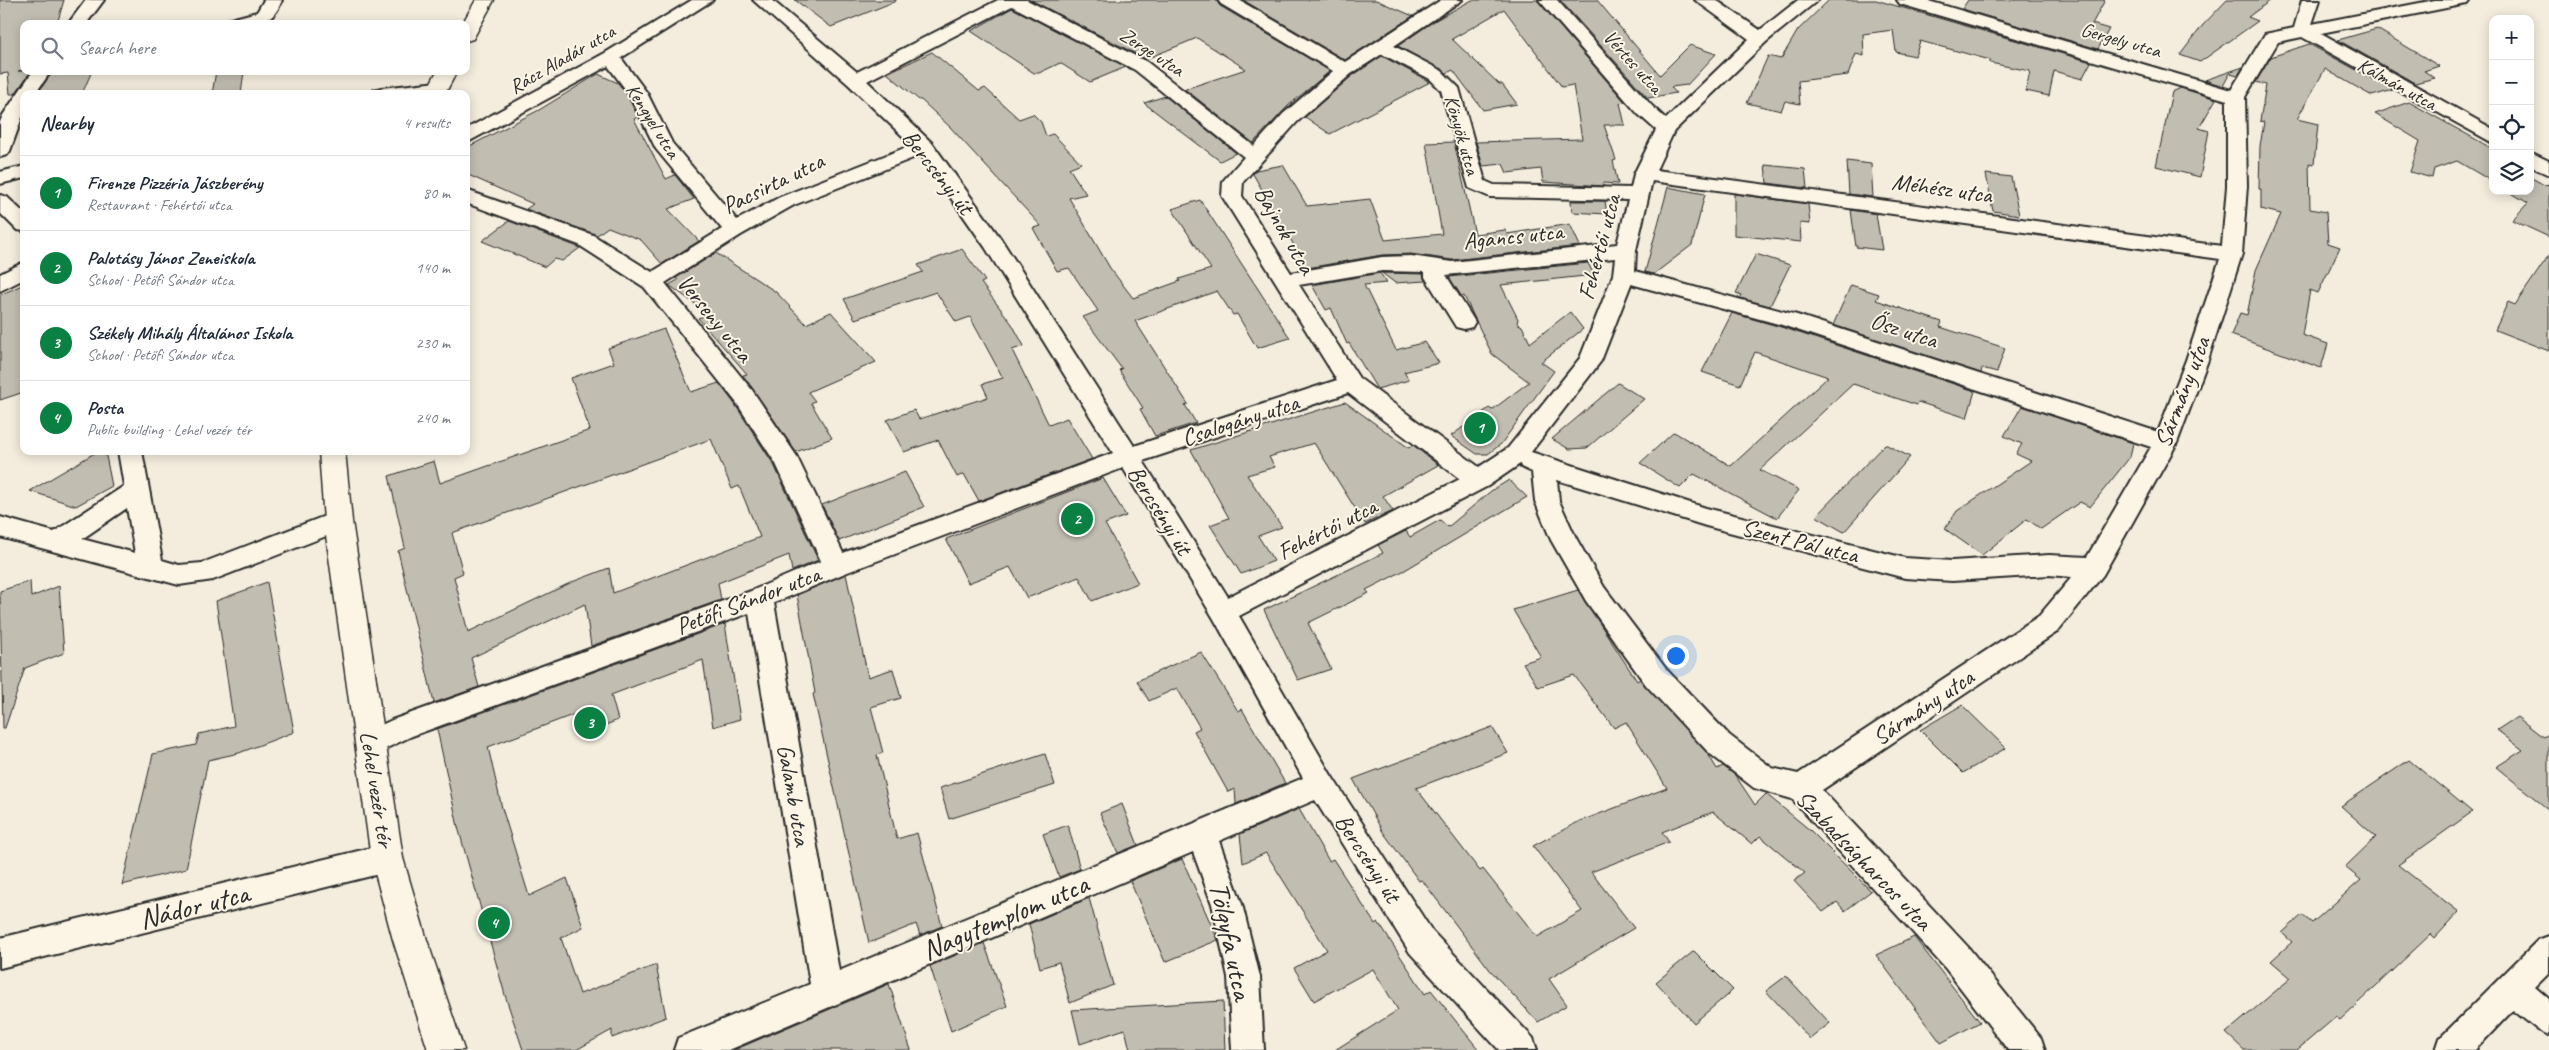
<!DOCTYPE html>
<meta charset="utf-8">
<style>
body{margin:0;font-family:Caveat,sans-serif;background:#f6f6f7;color:#1f2937}
.controls{position:absolute;right:15px;top:15px;display:grid;overflow:hidden;border-radius:10px;box-shadow:0 2px 12px #0003}
.controls button{width:45px;height:45px;display:grid;place-items:center;padding:0;border:0;border-bottom:1px solid #e0e1e3;background:#fff;color:#1f2937;font:25px sans-serif}
.you{position:absolute;left:1675px;top:655px;width:18px;height:18px;margin:-12px;border:4px solid #fff;border-radius:50%;background:#1a73e8;box-shadow:0 0 0 8px #1a73e833}
.badge{display:grid;place-items:center;width:32px;height:32px;border-radius:50%;background:#0b8043;color:#fff;font-size:16px;font-weight:700}
.pin{position:absolute;translate:-50% -50%;border:2px solid #fff;box-shadow:0 1px 5px #0006}
.list{margin:0;padding:0;list-style:none}
h2{display:flex;justify-content:space-between;align-items:center;height:65px;margin:0;padding:0 20px;font-size:21px}
h2 small{font-size:16px;font-weight:400;color:#747a83}
.list li{display:grid;grid-template-columns:32px 1fr auto;gap:15px;align-items:center;box-sizing:border-box;height:75px;padding:0 20px;border-top:1px solid #e0e1e3}
.list b{display:block;font-size:19px;white-space:nowrap}
.list p{margin:0;font-size:16px;white-space:nowrap;color:#747a83}
.list em{font-size:16px;font-style:normal;color:#747a83}
.icon{flex:none;width:28px;height:28px;fill:none;stroke:currentColor;stroke-width:2;stroke-linecap:round;stroke-linejoin:round}
.map{position:relative;flex:none;width:2549px;height:1050px;overflow:hidden}
.search{position:absolute;background:#fff;box-shadow:0 2px 12px #0003;left:20px;top:20px;width:450px;height:55px;display:flex;align-items:center;gap:12px;box-sizing:border-box;padding:0 18px;border-radius:10px;color:#747a83;font-size:19px}
.panel{position:absolute;background:#fff;box-shadow:0 2px 12px #0003;left:20px;top:90px;width:450px;height:365px;border-radius:10px}
.map>svg:first-child{display:block}
</style>
<div class="map">
<svg width="2549" height="1050" viewBox="0 0 2549 1050">
<rect width="100%" height="100%" fill="#f4edde"/>
<filter id="ink" filterUnits="userSpaceOnUse"><feTurbulence type="fractalNoise" baseFrequency=".02" numOctaves="2"/><feDisplacementMap in="SourceGraphic" scale="10" xChannelSelector="R" yChannelSelector="G"/><feConvolveMatrix kernelMatrix="1 2 1 2 8 2 1 2 1" color-interpolation-filters="sRGB"/></filter>
<g filter="url(#ink)">
<path fill="#c2bdb1" stroke="#2b2b2b" fill-rule="evenodd" d="M0,0H64L57,24H24V70L18,71H31L15,94H10L8,73L0,74Z
M795,0H896V1L831,27Z
M1031,0H1216L1220,6L1330,71L1288,106L1253,143L1185,89L1246,69L1197,38L1146,59Z
M1243,0H1376L1413,16L1345,60Z
M1472,0H1537L1625,102L1620,103L1625,125H1604L1616,160L1613,161L1618,184L1603,183L1604,186L1543,182L1541,169L1507,173L1503,164L1483,166L1476,142L1582,139L1573,85L1562,87L1504,9L1452,39L1499,84H1502L1517,104L1483,110L1453,70L1447,73L1398,46L1434,21Z
M1560,0H1597L1660,75L1690,45L1716,54L1687,85L1671,87L1676,93L1648,98Z
M1829,0H1876L2091,62L2082,79L2054,71L2049,96L2026,91L2030,71L1990,63V60L1920,41L1915,56L1896,52L1893,30L1863,34L1864,56L1856,54L1848,75L1798,81L1800,104L1785,101L1781,111L1747,103L1768,56L1781,59L1798,30Z
M1968,0H2105L2092,24L2109,29L2098,49L1962,9Z
M2227,0H2271L2248,17L2258,21L2200,62L2180,55L2203,25Z
M1012,8L1126,67L1090,82L1060,63L1039,73H1034L971,31Z
M2377,29L2439,66L2424,71L2435,78L2415,83L2338,40Z
M2309,44L2393,90L2372,96L2325,69L2297,119L2318,124L2314,164L2309,163L2310,209L2326,212L2328,243L2340,247L2318,293L2310,290L2302,335L2328,344L2321,368L2231,335L2240,313L2247,315L2256,270L2281,214L2261,209V189H2259L2260,146L2264,122L2260,121L2266,85L2256,82L2271,57Z
M932,52L979,91L985,88L1019,119L1033,114L1041,122L1046,136L1053,134L1081,163L1069,168L1086,194L1069,198L1110,268L1133,298L1180,281L1179,279L1211,269L1172,209L1200,200L1290,338L1257,348L1237,314L1233,315L1217,291L1135,321L1188,404L1185,405L1196,423L1155,436L1140,409L1143,408L1119,370L1122,369L1083,317L1098,311L1069,268L1057,271L1033,228L1041,226L950,127L921,100H919L887,73Z
M1382,56L1430,82L1330,134L1305,117L1352,76Z
M2243,67L2238,75L2230,73L2223,86L2205,80Z
M53,71H92L82,94H37Z
M216,71H244L241,94H212Z
M598,74L618,83L627,95L638,117L634,119L666,179L675,175L694,199L668,209L699,241L662,264L641,240L608,227L597,235L526,209L533,204L466,174V148L539,110Z
M2181,88L2216,99L2199,128L2209,131L2200,177L2156,166L2172,92Z
M1165,96L1236,153L1220,161L1144,103Z
M2409,102L2493,149V182L2457,161L2434,169L2432,178L2410,172L2420,141L2375,114Z
M1454,142L1475,234L1505,230L1507,234L1570,224L1580,246L1452,260L1411,254L1382,255L1307,268L1253,174L1256,170L1283,165L1307,206L1370,199L1385,240L1442,234L1426,143Z
M1847,161L1871,164L1873,197L1849,194Z
M1765,165L1805,169L1807,188L1767,183Z
M1986,174L2011,177L2019,215L1993,211Z
M2530,177L2546,186L2549,183V237L2512,220L2528,203L2508,191H2530Z
M1668,187L1705,194L1692,245L1654,274L1645,272Z
M1734,194L1808,204L1810,224L1800,223L1801,242L1734,235Z
M1571,201H1605L1607,214L1572,212Z
M1851,210L1876,214L1882,250L1856,247Z
M509,221L578,247L580,248L562,261L554,259L545,267L482,241Z
M962,249L985,281L981,283L1012,324L1024,346L1012,350L1049,425L1067,418L1092,459L979,501L964,474L957,477L938,440L904,452L887,420L914,410L919,419L988,397L982,384L1003,378L970,317L956,322L936,292L855,319L844,299L923,272L918,265Z
M716,253L776,292L806,324L831,312L876,362L808,392L815,401L811,403L832,438L796,452L743,375L747,374L698,318L709,314L669,285L678,280L676,278Z
M1756,254L1790,265L1770,306L1740,298L1742,295L1736,293Z
M2549,255V351L2495,330L2508,302L2515,305Z
M1588,263L1594,275L1501,285L1518,319L1517,323L1522,326L1530,343L1570,312L1583,329L1541,362L1554,371L1501,444L1488,454H1477L1451,436L1489,408L1492,410L1529,382L1492,354L1464,296L1462,297L1449,277Z
M1380,273L1387,283L1364,285L1396,350L1425,342L1439,363L1404,372L1409,380L1377,389L1349,343L1347,344L1331,308L1326,310L1312,285Z
M1382,273L1423,274L1425,281L1395,283Z
M24,284V392L0,400V295Z
M1851,285L1879,294L1876,300L1942,322L1940,327L2005,348L1997,372L1982,368L1981,373L1833,325Z
M1732,313L1781,327L1975,391L1967,418L1918,402L1917,405L1853,384L1760,470L1799,490L1777,518L1694,474L1680,488L1640,463L1674,432L1731,466L1828,377L1755,352L1740,385L1702,372Z
M664,329L691,392L719,383L734,403L774,465L818,560L792,571L789,555L718,583L721,600L591,646L585,604L471,658L479,687L434,703L398,551L405,548L389,476L434,461L440,483L590,430L571,378L614,363L608,348ZM711,439L732,489L739,486L760,537L613,593L609,568L572,582L468,632L454,577L463,573L452,533Z
M1618,383L1644,399L1587,448L1569,449L1552,439Z
M1345,402L1409,448L1413,445L1438,465L1383,496L1393,511L1365,524L1314,443L1269,457L1275,467L1247,475L1282,527L1258,536L1274,561L1241,574L1210,525L1229,518L1191,450Z
M2022,406L2133,443L2130,457L2090,507L2080,502L2041,529L2027,519L1982,555L1945,529L1957,511L2031,461L2016,454L2022,444L2004,436Z
M1885,444L1910,457L1844,532L1816,516Z
M98,451H105L112,486L76,506L30,491Z
M905,472L924,507L839,541L822,505Z
M1103,478L1126,516L1105,524L1138,583L1092,601L1079,577L1027,598L1010,567L968,583L946,539Z
M1509,480L1527,497L1405,570L1366,590L1369,593L1308,623L1331,669L1298,680L1264,610L1383,553L1378,545L1406,531L1410,537L1440,520L1448,527L1491,491Z
M846,574L868,677L893,669L901,698L871,707L883,753L877,755L897,839L917,833L942,926L920,935L916,924L869,943L813,694L815,693L797,595Z
M30,581L31,597L59,586L64,653L25,668L5,728H3L0,591Z
M267,582L294,732L239,753L208,760L186,869L122,885L153,754L196,745L199,734L234,726L216,601Z
M1578,590L1637,681L1640,679L1708,754L1717,769L1723,766L1735,775L1755,805L1766,794L1811,831L1871,891L1845,911L1837,902L1823,912L1794,881L1805,873L1760,836L1752,844L1713,812L1662,832L1669,842L1591,872L1634,928L1549,979L1567,1005L1538,1022L1490,970L1422,880L1419,881L1383,832L1353,779L1492,727L1508,753L1416,788L1480,871L1483,869L1537,937L1582,911L1533,846L1578,822L1667,788L1626,722L1614,728L1574,675L1538,687L1523,663L1541,657L1513,610Z
M725,624L740,719L713,727L703,660L611,695L618,720L588,732L583,711L488,747L502,808L529,896L567,878L583,927L561,938L580,994L656,965L666,1017L612,1038V1030L576,1050H523L505,995L458,827L437,729Z
M1201,652L1238,711L1242,709L1285,783L1236,804L1235,789L1228,792L1194,731L1200,728L1177,688L1149,701L1137,681Z
M1962,705L2006,748L1963,773L1920,730Z
M2517,717L2543,737L2549,734V810L2496,767L2523,750L2497,730Z
M1045,754L1055,785L949,819L940,788Z
M2409,760L2472,812L2398,865L2459,912L2435,938L2431,934L2340,1020L2336,1017L2297,1050H2244L2226,1033L2291,978L2271,961L2292,942L2282,933L2302,915L2312,923L2361,880L2345,867L2376,837L2341,806Z
M1122,804L1138,845L1118,853L1100,813Z
M1299,809L1329,861L1333,859L1375,924L1378,922L1425,994L1431,990L1479,1050H1335L1398,1010L1373,969L1314,1001L1294,968L1327,950L1266,853L1243,863L1240,834Z
M1068,825L1080,869L1059,877L1043,834Z
M1182,859L1218,940L1165,962L1130,881Z
M1089,898L1113,985L1070,1003L1059,962L1040,968L1029,924Z
M1914,937L1980,1022L1941,1043L1876,955Z
M984,943L1007,1006L951,1031L930,966Z
M1694,951L1733,990L1694,1023L1656,982Z
M1786,976L1830,1023L1810,1039L1766,991Z
M889,984L911,1050H734Z
M1223,1001L1225,1050H1130L1125,1029L1080,1044L1072,1010Z"/>
<g fill="none" stroke-linecap="round" stroke-linejoin="round">
<defs>
<path id="minor" d="M86,0H104L86,24H68Z
M264,0H282C271,30 251,24 224,24L227,20L257,12Z
M692,0H713L621,58L647,93L672,143L737,220L780,197L912,145L848,84L753,0H772L857,72L998,0H1027L1147,62L1254,146L1283,114L1333,71L1221,4L1218,0H1239L1345,62L1441,0H1462L1394,46L1442,71L1459,88L1485,181L1494,185L1631,188L1634,174L1656,130L1638,114L1539,0H1557L1652,106L1666,119L1749,39L1695,0H1716L1760,30L1798,0H1818L1766,42L1674,131L1656,170L2222,246L2227,186V100L1900,4L1897,0H1925L2231,90L2265,34L2294,28L2302,0H2320L2312,24L2435,0H2470L2467,4L2461,5L2321,33L2493,129V143L2302,37L2278,42L2245,97L2247,186L2242,254L2208,360L2177,443L2103,575L2057,632L1822,790L1968,947L2041,1038L2045,1050H2008L1946,969L1792,799L1754,788L1709,753L1646,685L1586,601L1551,540L1535,501L1532,472L1521,467L1520,464L1488,486L1239,616L1331,775L1432,931L1533,1038L1537,1050H1499L1410,953L1315,800L1219,841L1242,904L1260,977L1264,1050H1232L1228,977L1212,904L1193,852L729,1050H674L678,1038L810,984L749,613L412,736L370,756L360,753L356,744L360,735L392,720L751,591L821,561L776,464L736,402L644,287L579,245L466,203V190L593,235L652,272L722,229L656,149L629,94L608,66L466,143V129L605,53ZM1012,6L1135,70L1244,157L1223,181L1222,196L1337,380L1134,446L1001,239L932,143L867,81ZM1382,54L1430,79L1441,90L1469,188L1490,197L1628,200L1617,244L1452,262L1411,256L1382,257L1291,273L1242,196L1243,182L1297,122L1351,74ZM921,155L985,247L1113,453L843,553L796,455L752,390L665,283L741,235L794,205ZM1652,181L2220,259L2186,360L2158,432L1797,315L1635,271L1636,250ZM1615,258L1613,275L1580,358L1508,448L1479,467L1359,378L1299,285L1382,271L1425,272V277L1456,327L1464,329L1472,327L1475,322L1446,275ZM1631,284L1782,325L2151,447L2087,557L2049,555L1952,561L1905,558L1706,508L1531,452L1601,361ZM1348,393L1460,479L1228,597L1143,461ZM1123,468L1214,619L1303,778L839,971L774,603L845,573ZM1557,480L1706,526L1905,578L1952,581L2049,575L2072,577L2039,616L1798,774L1772,768L1729,735L1666,669L1604,587L1576,538L1559,501Z
M33,71H51L35,94H24V112L10,151L7,155L0,157V122L3,115Z
M438,82L445,84L447,88L445,92L372,94L374,90L381,88Z
M2530,152L2549,161V175L2530,166Z
M24,166V178L0,184V172Z
M0,195L7,197L24,213V231L17,230L0,213Z
M24,262V279L0,291V274Z
M118,451H142L162,560L179,565L202,563L338,511L347,514L350,521L347,528L213,580L179,585L0,537V517L54,532L124,486ZM127,508L135,553L82,539Z
M387,844L398,848L402,858L398,868L387,872L0,968V938Z
M2549,936V973L2535,987L2549,999V1035L2538,1030L2513,1010L2475,1050H2436L2440,1038L2538,940Z"/>
<path id="tertiary" d="M476,0H494L473,39L466,41V24H462Z
M437,71H457L445,94H425Z
M319,451H345L352,521L403,858L427,940L464,1050H428L393,940L371,858L324,521Z"/>
</defs>
<use href="#minor" stroke="#2b2b2b" stroke-width="4"/>
<use href="#tertiary" stroke="#2b2b2b" stroke-width="3"/>
<use href="#minor" fill="#fcf5e5" fill-rule="evenodd"/>
<use href="#tertiary" fill="#fcf5e5" fill-rule="evenodd"/>
</g>
</g>
<g text-anchor="middle" dominant-baseline="central" stroke-width="4" stroke-linejoin="round" paint-order="stroke">
<g font-size="20" fill="#2b2b2b" stroke="#fcf5e5">
<text transform="translate(2121 40) rotate(16)">Gergely utca</text>
<text transform="translate(1152 52) rotate(33)">Zerge utca</text>
<text transform="translate(562 59) rotate(-30)">Rácz Aladár utca</text>
<text transform="translate(1633 62) rotate(48)">Vértes utca</text>
<text transform="translate(2397 84) rotate(29)">Kálmán utca</text>
<text transform="translate(653 121) rotate(58)">Kengyel utca</text>
<text transform="translate(1462 135) rotate(74)">Könyök utca</text>
</g>
<g font-size="24" fill="#2b2b2b" stroke="#fcf5e5">
<text transform="translate(938 172) rotate(52)">Bercsényi út</text>
<text transform="translate(773 183) rotate(-26)">Pacsirta utca</text>
<text transform="translate(1942 188) rotate(8)">Méhész utca</text>
<text transform="translate(1285 230) rotate(60)">Bajnok utca</text>
<text transform="translate(1513 236) rotate(-6)">Agancs utca</text>
<text transform="translate(1599 247) rotate(-75)">Fehértói utca</text>
<text transform="translate(715 318) rotate(51)">Verseny utca</text>
<text transform="translate(1904 330) rotate(18)">Ősz utca</text>
<text transform="translate(2182 392) rotate(-69)">Sármány utca</text>
<text transform="translate(1240 420) rotate(-18)">Csalogány utca</text>
<text transform="translate(1160 510) rotate(58)">Bercsényi út</text>
<text transform="translate(1327 529) rotate(-27)">Fehértói utca</text>
<text transform="translate(1800 541) rotate(14)">Szent Pál utca</text>
<text transform="translate(748 600) rotate(-21)">Petőfi Sándor utca</text>
<text transform="translate(1923 707) rotate(-34)">Sármány utca</text>
<text transform="translate(377 789) rotate(81)">Lehel vezér tér</text>
<text transform="translate(794 795) rotate(80)">Galamb utca</text>
<text transform="translate(1368 858) rotate(57)">Bercsényi út</text>
<text transform="translate(1864 860) rotate(46)">Szabadságharcos utca</text>
</g>
<g font-size="29" fill="#2b2b2b" stroke="#fcf5e5">
<text transform="translate(194 906) rotate(-14)">Nádor utca</text>
<text transform="translate(1005 917) rotate(-23)">Nagytemplom utca</text>
<text transform="translate(1231 941) rotate(78)">Tölgyfa utca</text>
</g>
</g>
</svg>
<div class="controls">
<button>+</button>
<button>−</button>
<button><svg class="icon" aria-label="locate" viewBox="0 0 24 24"><circle cx="12" cy="12" r="6"/><path d="M12 2v4M12 18v4M2 12h4M18 12h4"/></svg></button>
<button><svg class="icon" aria-label="layers" viewBox="0 0 24 24"><path d="M12 4l9 5-9 5-9-5zM3 14l9 5 9-5"/></svg></button>
</div>
<div class="you"></div>
<div class="pin badge" style="left:1480px;top:428px">1</div>
<div class="pin badge" style="left:1077px;top:519px">2</div>
<div class="pin badge" style="left:590px;top:723px">3</div>
<div class="pin badge" style="left:494px;top:923px">4</div>
<div class="search"><svg class="icon" aria-label="search" viewBox="0 0 24 24"><circle cx="10" cy="10" r="6"/><path d="M15 15l6 6"/></svg>Search here</div>
<section class="panel">
<h2>Nearby<small>4 results</small></h2>
<ul class="list">
<li><span class="badge">1</span><div><b>Firenze Pizzéria Jászberény</b><p>Restaurant · Fehértói utca</p></div><em>80 m</em></li>
<li><span class="badge">2</span><div><b>Palotásy János Zeneiskola</b><p>School · Petőfi Sándor utca</p></div><em>140 m</em></li>
<li><span class="badge">3</span><div><b>Székely Mihály Általános Iskola</b><p>School · Petőfi Sándor utca</p></div><em>230 m</em></li>
<li><span class="badge">4</span><div><b>Posta</b><p>Public building · Lehel vezér tér</p></div><em>240 m</em></li>
</ul>
</section>
</div>
